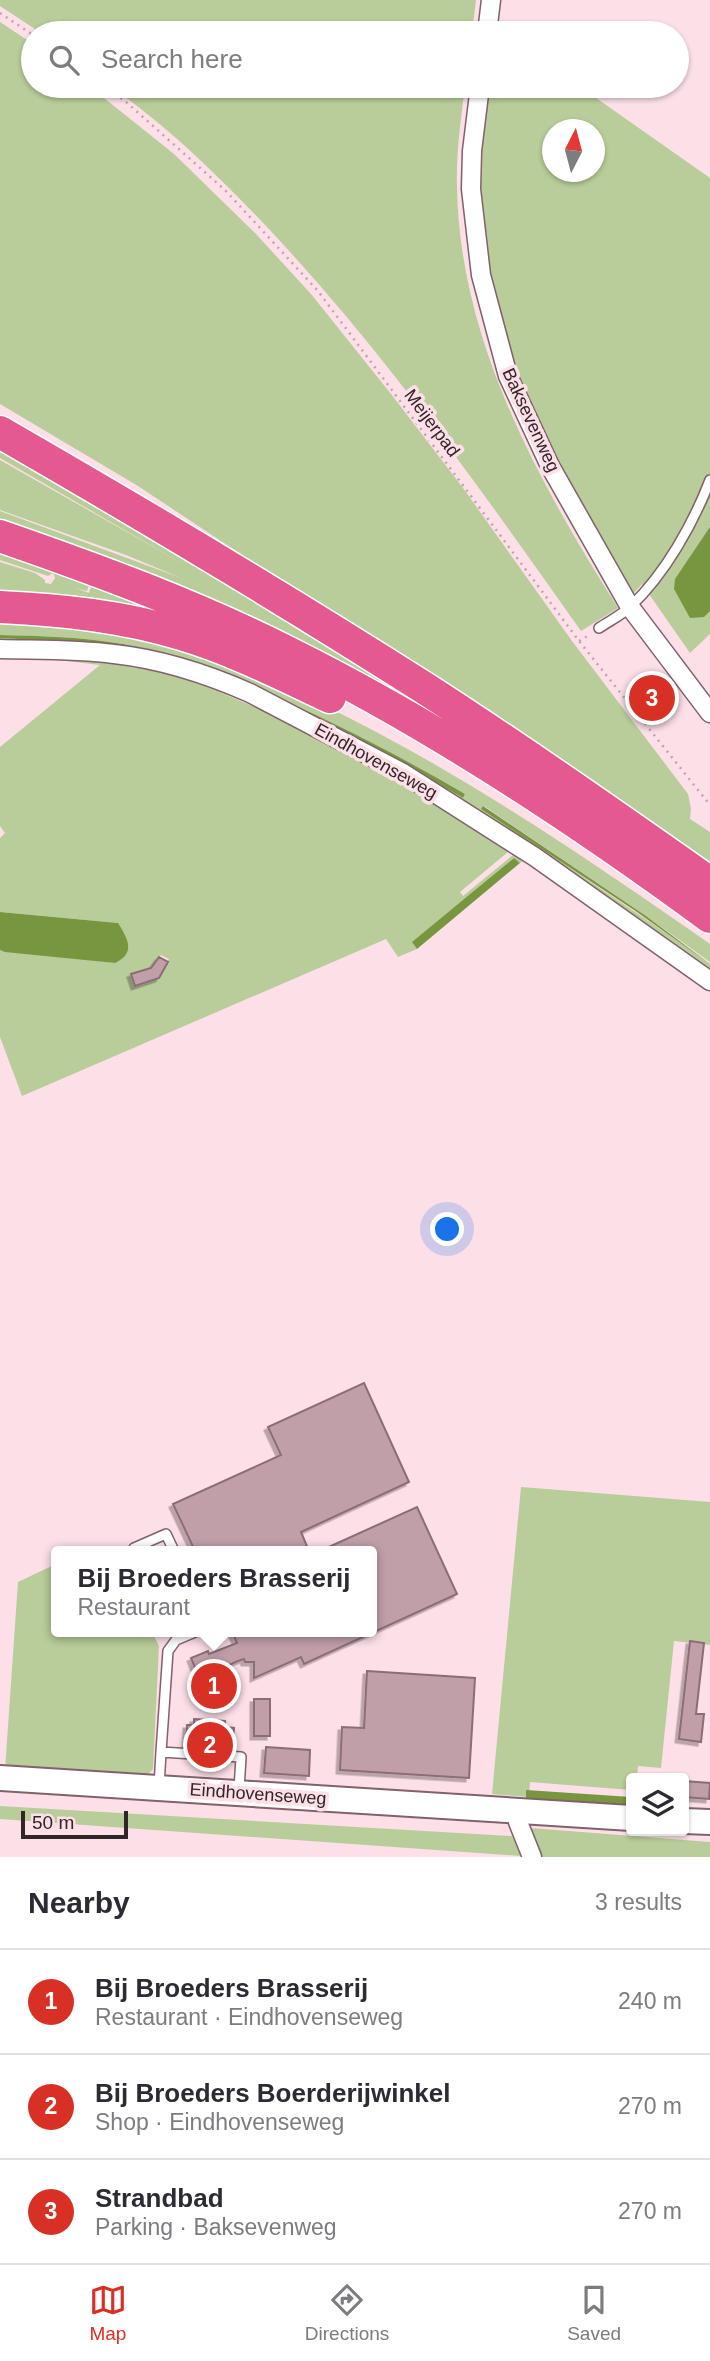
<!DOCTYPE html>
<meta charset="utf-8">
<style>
body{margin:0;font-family:Helvetica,sans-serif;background:#f7f7f7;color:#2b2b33}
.controls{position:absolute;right:21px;bottom:21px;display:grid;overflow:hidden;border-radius:7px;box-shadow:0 2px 5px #0004}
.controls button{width:63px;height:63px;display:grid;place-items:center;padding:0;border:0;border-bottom:2px solid #e1e1e2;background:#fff;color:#2b2b33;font:35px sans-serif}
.compass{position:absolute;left:542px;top:119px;width:63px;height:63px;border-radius:50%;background:#fff;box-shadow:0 2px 5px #0004;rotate:6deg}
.scale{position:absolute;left:21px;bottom:18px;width:107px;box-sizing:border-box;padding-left:7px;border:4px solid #322528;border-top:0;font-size:19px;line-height:24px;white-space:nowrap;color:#322528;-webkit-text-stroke:5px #fcdfe7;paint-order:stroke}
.you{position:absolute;left:448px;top:1230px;width:24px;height:24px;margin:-18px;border:5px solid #fff;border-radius:50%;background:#1a73e8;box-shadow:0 0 0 10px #1a73e833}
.badge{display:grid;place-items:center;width:46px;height:46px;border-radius:50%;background:#d93025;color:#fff;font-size:23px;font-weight:700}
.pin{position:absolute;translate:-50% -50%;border:4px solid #fff;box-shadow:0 2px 7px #0006}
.popup{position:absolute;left:51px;top:1546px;width:326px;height:91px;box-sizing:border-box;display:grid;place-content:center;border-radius:7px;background:#fff;filter:drop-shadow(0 2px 5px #0005);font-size:23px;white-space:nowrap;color:#7c7c81}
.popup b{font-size:26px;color:#2b2b33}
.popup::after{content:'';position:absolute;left:50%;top:100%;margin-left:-14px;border:14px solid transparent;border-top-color:#fff}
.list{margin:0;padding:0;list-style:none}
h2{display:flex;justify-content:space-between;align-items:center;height:91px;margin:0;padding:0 28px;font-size:30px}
h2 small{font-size:23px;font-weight:400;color:#7c7c81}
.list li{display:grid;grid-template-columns:46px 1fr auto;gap:21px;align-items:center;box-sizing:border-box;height:105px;padding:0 28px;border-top:2px solid #e1e1e2}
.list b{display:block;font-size:26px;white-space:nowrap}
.list p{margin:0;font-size:23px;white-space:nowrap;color:#7c7c81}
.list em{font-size:23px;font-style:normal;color:#7c7c81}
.icon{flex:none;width:38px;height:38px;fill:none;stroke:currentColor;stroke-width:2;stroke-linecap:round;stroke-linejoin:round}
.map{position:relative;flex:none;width:710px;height:1857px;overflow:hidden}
.search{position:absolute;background:#fff;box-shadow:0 2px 5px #0004;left:21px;right:21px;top:21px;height:77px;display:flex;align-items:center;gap:18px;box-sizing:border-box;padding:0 24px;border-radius:38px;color:#7c7c81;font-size:26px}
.sheet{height:406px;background:#fff}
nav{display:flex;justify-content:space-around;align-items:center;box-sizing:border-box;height:98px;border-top:2px solid #e1e1e2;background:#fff;font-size:19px;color:#7c7c81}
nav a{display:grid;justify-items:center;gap:4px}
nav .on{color:#d93025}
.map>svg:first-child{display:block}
</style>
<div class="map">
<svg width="710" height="1857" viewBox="0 0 710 1857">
<defs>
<filter id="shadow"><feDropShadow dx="-3.5" dy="3.5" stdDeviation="0" flood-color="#0004"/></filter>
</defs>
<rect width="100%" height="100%" fill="#fcdfe7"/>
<path fill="#b8cd99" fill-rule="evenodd" d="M0,0H476L472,33H41L0,6Z
M0,22L33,44V86H89L174,154L256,234L311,294L391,394L463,488L572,641L688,794L691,809L690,819L710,832V865L138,486L0,404Z
M111,86H465C461,119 456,153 457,186C459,340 538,481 618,608L581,631C460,460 340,288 185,146C162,125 136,105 111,86Z
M483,86H579L710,178V634L690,653L642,584L633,594L577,504L509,361L492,301L478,220ZM552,130H594V172H552Z
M0,442L372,666L575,810L0,525V511L181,578L126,555L0,510V460L185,565L0,458Z
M0,550L90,582L87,591L76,588L89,593L92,583L197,626L0,602V562L35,573L45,580V583L51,584L55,578L53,573L48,576L0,560Z
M0,618C46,620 92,623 137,633C200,647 260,675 319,703C458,770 584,856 710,944V962L646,916L484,806L482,808L691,950L710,964V973C581,879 449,791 305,723C252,698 199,673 142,660C96,649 47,649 0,646V638C44,640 89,641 133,650C230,670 330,724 417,771C433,779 447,790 463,798L465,794C409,762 352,733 294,705C239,680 182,655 123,644C82,637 41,636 0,635Z
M0,653L122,663L172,675L205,686L262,710L398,777L514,847L460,892L463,896L519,850L525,859L520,863L514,858L413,943L417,949L398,957L386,939L22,1096L0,1037V950L115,963L118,923L0,912V838L5,833L0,826V747L100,665ZM161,955L169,959L159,978L135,985L132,974L152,968Z
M521,1487L710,1502V1645L674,1641L661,1768L638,1766L637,1778H631V1790L530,1782L529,1797L492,1794Z
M56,1564L57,1632H152L159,1646L153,1769L144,1779L5,1770L18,1582Z
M0,1806L512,1836L521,1856L0,1819Z
M530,1828L710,1842V1857H540Z"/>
<path fill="#78963f" d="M710,527V611L704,617L690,618L674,589L675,579Z
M0,635C41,636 82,637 123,644C153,650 181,660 210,671C298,703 384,747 465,794L463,798L418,772L324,724L93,643L0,638Z
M483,806L646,916L710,964L634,910L481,809Z
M514,858L520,863L417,949L412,942Z
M0,912L118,923C128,939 136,953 115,963L5,952L0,950Z
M526,1790L631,1797V1808L526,1801Z"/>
<path fill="#c19fa8" stroke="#8c6d76" stroke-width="2" filter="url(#shadow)" d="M159,957L168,962L159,978L135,986L131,974L151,968Z
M364,1383L409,1482L301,1532L309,1551H195L173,1504L281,1455L268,1427Z
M417,1507L457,1594L304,1664L301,1657L254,1678V1662H245L244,1659L238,1661L220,1669L228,1690L208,1699L191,1658L208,1651L209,1654L237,1643L232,1632H372V1551H320Z
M690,1641L704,1643L696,1714H704L701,1742L679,1739Z
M367,1671L475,1678L469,1778L340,1770L342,1727L364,1728Z
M254,1699H270V1736H254Z
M194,1719L225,1721V1727L234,1728L232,1749L186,1747L187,1725H194Z
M266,1747L310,1750L309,1776L264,1773Z
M684,1781L710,1783L709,1799L684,1797Z"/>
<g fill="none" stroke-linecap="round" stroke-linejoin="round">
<defs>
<path id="lane" d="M599,628C609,621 622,615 631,606C665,574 693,524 710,480
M136,1551L134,1548L166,1534L174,1551
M161,1752L168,1651L176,1640L195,1632
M159,1786L161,1752L241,1757L239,1790"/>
<path id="street" d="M487,33L491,0
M480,86L472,151L471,189L481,275L508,376L550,466L630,607L710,713
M0,649C38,650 76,649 114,654C160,659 207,674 250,693L403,773L535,857L710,981
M517,1811L518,1822L532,1857"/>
<path id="secondary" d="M0,1778L631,1818
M684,1821L710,1822"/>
<path id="highway" d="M0,432C144,515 286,600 426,689C522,751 616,817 710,883
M0,536C98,570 196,606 289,653C436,726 578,820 710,917
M0,607C61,610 122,616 181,634C232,649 281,674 330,697"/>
</defs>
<use href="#lane" stroke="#81626b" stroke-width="12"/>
<use href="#street" stroke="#81626b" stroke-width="21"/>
<use href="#secondary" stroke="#81626b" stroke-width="28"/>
<use href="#highway" stroke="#fff" stroke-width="35"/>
<path stroke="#bda5ab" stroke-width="2.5" stroke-dasharray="2 5" stroke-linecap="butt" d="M0,13L33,35
M103,86L125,101L226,191L318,291L579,641L710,805
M579,641L591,634"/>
<use href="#lane" stroke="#fff" stroke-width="9"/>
<use href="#street" stroke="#fff" stroke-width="18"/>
<use href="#secondary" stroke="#fff" stroke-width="24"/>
<use href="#highway" stroke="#e4598f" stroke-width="32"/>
</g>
<g text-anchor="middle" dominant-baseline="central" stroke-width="7" stroke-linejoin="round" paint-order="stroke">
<g font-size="18" fill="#322528" stroke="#fcdfe7">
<text transform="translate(531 420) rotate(65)">Baksevenweg</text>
<text transform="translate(432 423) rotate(53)">Meijerpad</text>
<text transform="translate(376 761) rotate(29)">Eindhovenseweg</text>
<text transform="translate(258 1794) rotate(4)">Eindhovenseweg</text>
</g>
</g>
</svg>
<div class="controls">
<button><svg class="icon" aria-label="layers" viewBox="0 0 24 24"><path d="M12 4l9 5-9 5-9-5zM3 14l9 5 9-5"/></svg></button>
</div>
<svg class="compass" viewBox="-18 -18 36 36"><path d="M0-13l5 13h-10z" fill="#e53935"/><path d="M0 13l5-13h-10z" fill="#7c7c81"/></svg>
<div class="scale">50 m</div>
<div class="you"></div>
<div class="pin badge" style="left:214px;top:1686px">1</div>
<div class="popup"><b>Bij Broeders Brasserij</b>Restaurant</div>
<div class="pin badge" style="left:210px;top:1745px">2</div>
<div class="pin badge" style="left:652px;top:698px">3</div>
<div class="search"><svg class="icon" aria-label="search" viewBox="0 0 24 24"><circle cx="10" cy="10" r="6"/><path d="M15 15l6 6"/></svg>Search here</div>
</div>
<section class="sheet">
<h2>Nearby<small>3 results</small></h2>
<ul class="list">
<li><span class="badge">1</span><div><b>Bij Broeders Brasserij</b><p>Restaurant · Eindhovenseweg</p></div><em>240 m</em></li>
<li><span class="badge">2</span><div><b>Bij Broeders Boerderijwinkel</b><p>Shop · Eindhovenseweg</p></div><em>270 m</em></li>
<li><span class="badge">3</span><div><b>Strandbad</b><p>Parking · Baksevenweg</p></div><em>270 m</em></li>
</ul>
</section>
<nav>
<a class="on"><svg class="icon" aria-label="map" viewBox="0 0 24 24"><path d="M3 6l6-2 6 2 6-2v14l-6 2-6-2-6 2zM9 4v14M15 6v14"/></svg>Map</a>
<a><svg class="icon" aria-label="directions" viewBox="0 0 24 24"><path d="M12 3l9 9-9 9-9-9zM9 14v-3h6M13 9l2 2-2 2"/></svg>Directions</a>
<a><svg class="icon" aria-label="saved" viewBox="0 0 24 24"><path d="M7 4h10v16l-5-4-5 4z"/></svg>Saved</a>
</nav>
